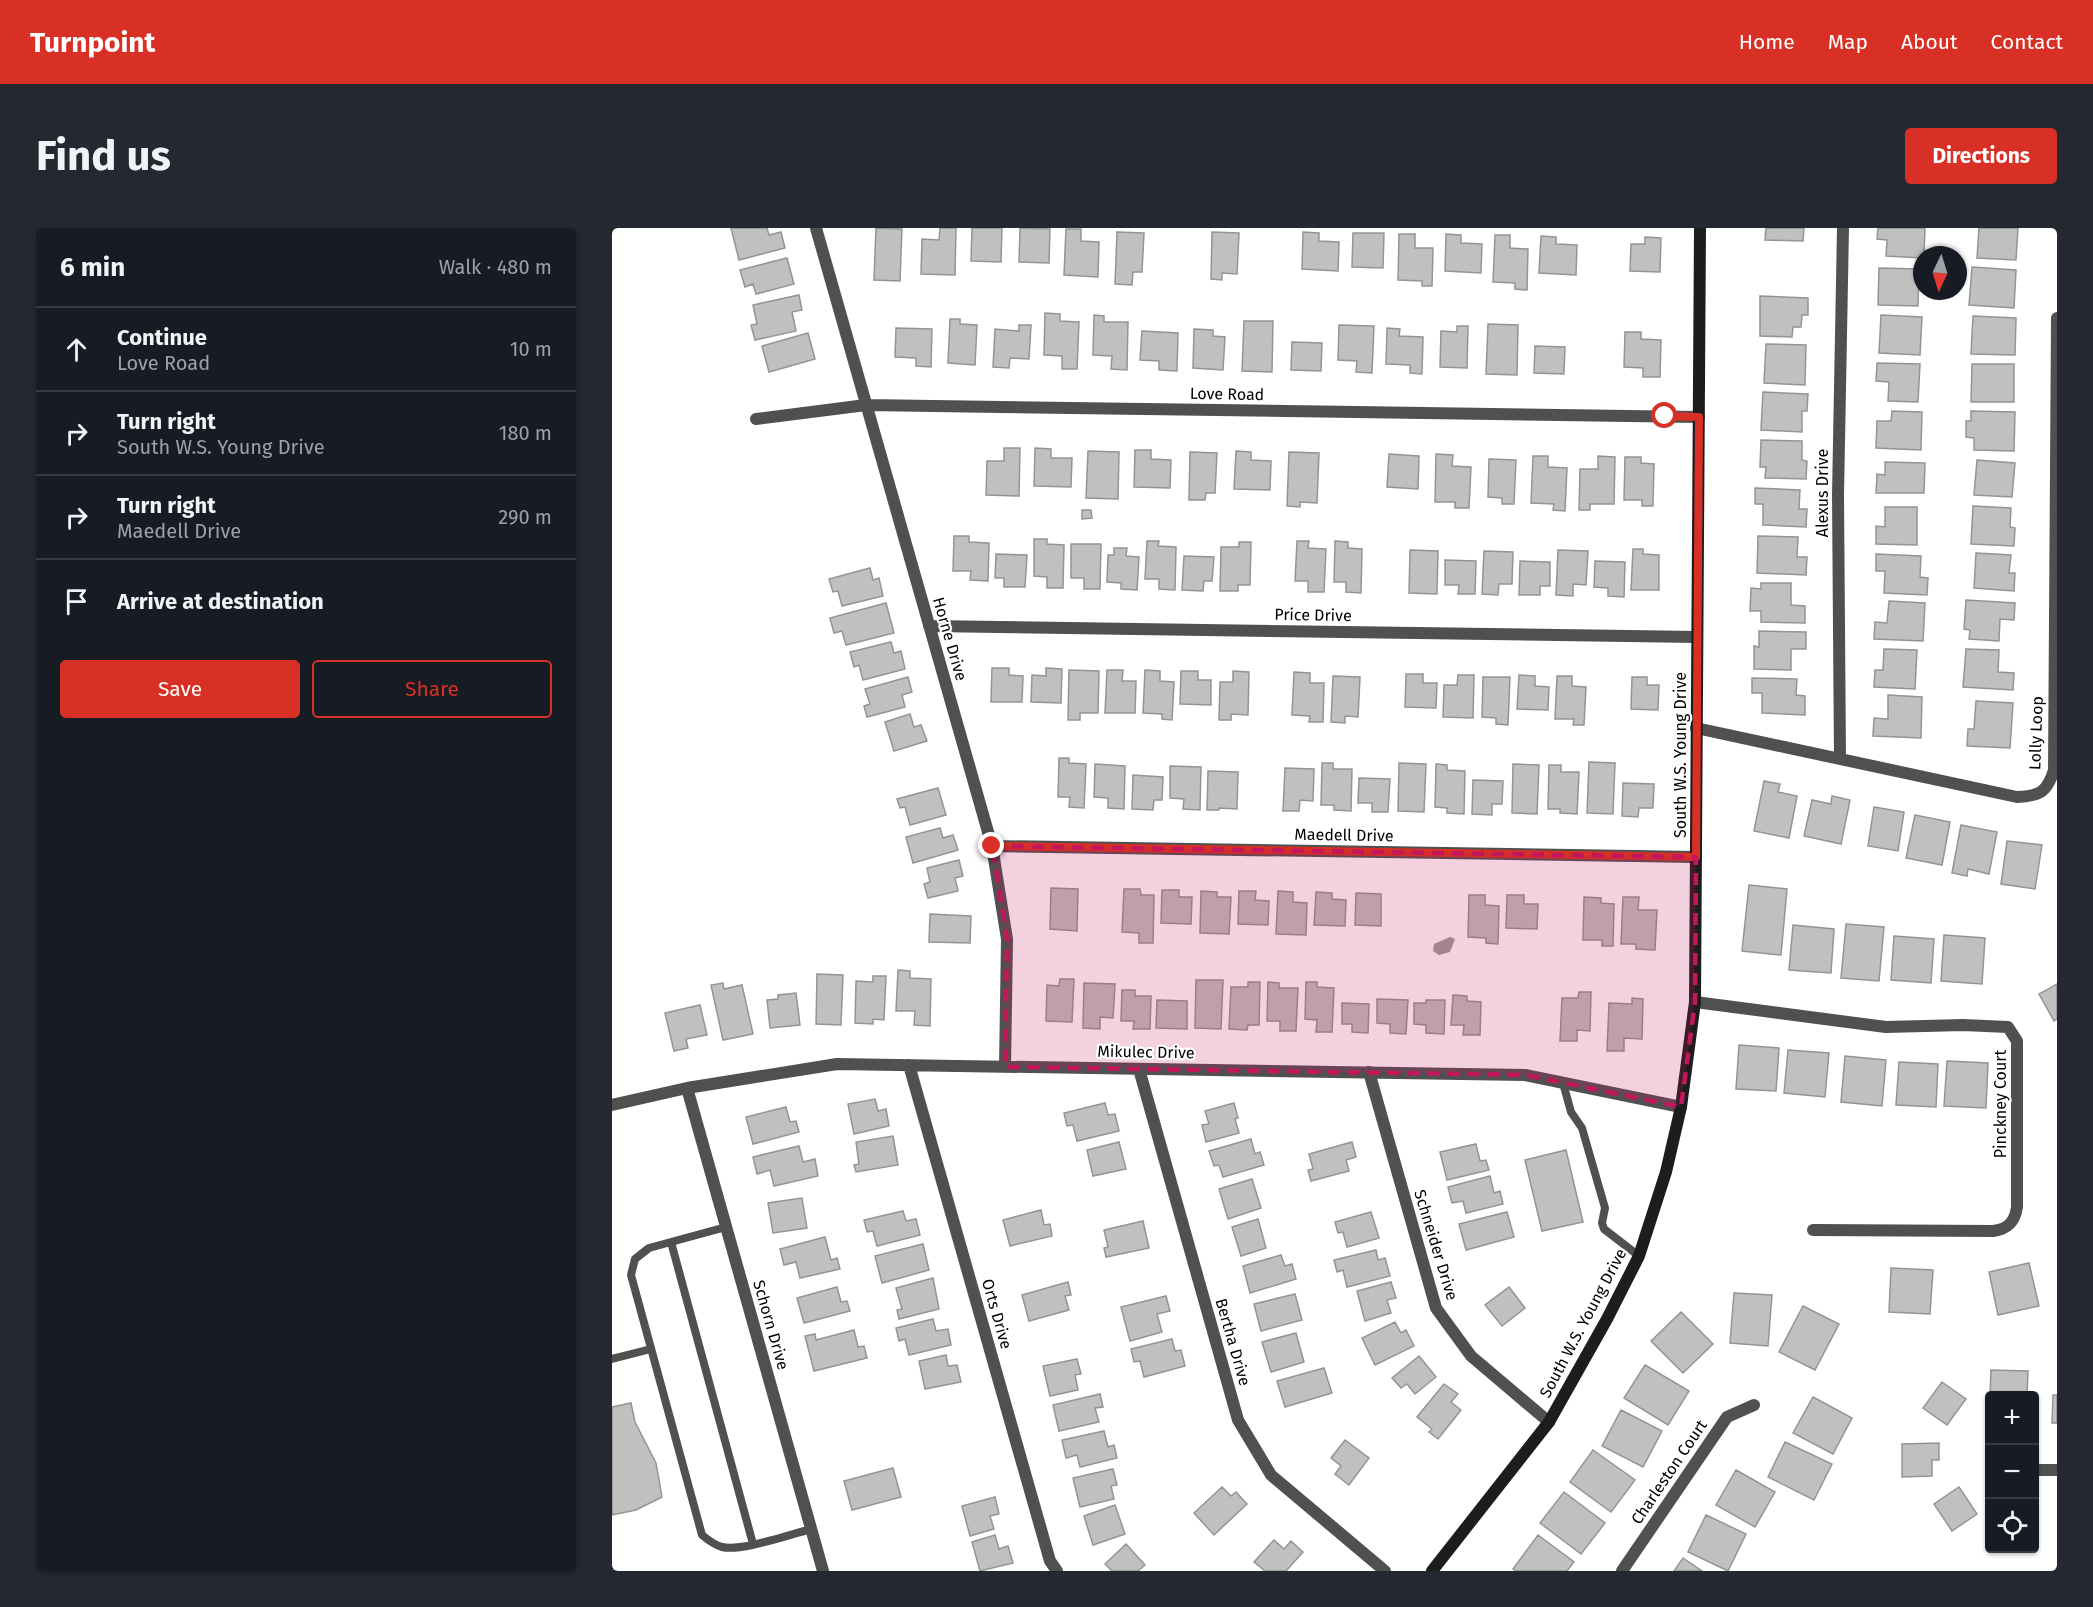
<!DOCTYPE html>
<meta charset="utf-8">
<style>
body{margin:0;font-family:"Fira Sans",sans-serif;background:#242831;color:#f1f3f6}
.controls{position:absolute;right:18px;bottom:18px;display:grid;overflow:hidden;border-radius:6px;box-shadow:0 2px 4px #0004}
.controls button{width:54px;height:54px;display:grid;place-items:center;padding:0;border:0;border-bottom:2px solid #363941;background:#171b24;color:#f1f3f6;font:30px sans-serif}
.compass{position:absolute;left:1301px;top:18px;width:54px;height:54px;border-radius:50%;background:#171b24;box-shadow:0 2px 4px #0004;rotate:184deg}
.stop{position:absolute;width:18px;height:18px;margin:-14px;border:4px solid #d93025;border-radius:50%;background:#fff}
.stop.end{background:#d93025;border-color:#fff;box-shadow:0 2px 6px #0008}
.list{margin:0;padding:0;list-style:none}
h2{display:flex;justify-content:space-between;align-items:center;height:78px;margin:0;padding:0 24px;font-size:26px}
h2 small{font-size:20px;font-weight:400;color:#9ea1a6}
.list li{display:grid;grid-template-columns:39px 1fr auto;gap:18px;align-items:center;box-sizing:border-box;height:84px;padding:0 24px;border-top:2px solid #363941}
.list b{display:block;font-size:22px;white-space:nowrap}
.list p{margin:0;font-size:20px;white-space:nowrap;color:#9ea1a6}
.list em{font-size:20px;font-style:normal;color:#9ea1a6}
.actions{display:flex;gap:12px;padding:18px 24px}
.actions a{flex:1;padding:14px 0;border:2px solid #d93025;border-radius:6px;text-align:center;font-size:21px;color:#d93025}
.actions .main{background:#d93025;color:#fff}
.icon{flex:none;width:33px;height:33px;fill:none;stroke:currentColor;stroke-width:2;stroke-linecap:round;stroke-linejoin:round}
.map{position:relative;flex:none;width:1445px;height:1343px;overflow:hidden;border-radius:6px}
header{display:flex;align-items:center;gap:36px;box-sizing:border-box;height:84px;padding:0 30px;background:#d93025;color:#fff}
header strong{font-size:28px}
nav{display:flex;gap:33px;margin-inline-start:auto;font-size:21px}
.intro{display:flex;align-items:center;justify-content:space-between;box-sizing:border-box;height:144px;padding:0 36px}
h1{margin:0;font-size:42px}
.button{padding:15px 27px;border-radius:6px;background:#d93025;color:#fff;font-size:21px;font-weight:700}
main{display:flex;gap:36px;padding:0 36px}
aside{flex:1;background:#171b24;border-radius:6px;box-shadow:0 2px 4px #0004}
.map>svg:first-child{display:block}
</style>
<header>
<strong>Turnpoint</strong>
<nav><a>Home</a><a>Map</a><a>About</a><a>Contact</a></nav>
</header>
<div class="intro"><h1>Find us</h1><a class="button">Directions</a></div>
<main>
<aside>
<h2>6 min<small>Walk · 480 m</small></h2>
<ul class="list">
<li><svg class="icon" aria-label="ahead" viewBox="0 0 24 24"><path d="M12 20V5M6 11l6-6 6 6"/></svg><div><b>Continue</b><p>Love Road</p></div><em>10 m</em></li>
<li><svg class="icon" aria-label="right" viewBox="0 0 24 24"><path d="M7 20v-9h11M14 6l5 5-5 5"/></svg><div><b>Turn right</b><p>South W.S. Young Drive</p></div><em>180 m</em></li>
<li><svg class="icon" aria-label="right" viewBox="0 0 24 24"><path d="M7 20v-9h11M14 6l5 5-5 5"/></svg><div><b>Turn right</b><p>Maedell Drive</p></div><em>290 m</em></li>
<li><svg class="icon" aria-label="arrive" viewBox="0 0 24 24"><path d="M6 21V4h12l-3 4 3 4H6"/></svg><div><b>Arrive at destination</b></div></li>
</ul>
<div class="actions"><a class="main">Save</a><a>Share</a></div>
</aside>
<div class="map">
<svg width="1445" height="1343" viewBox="0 0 1445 1343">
<rect width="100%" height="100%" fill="#fff"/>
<path fill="#9e9e9e" d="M838,709L843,711L838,724L827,727L821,723L822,716Z"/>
<path fill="#c0c0c0" stroke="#949494" stroke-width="1.5" d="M119,0H155L157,7L169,4L173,20L127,32Z
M264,0L290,1L288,53L262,52Z
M328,0H344L343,47L309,46L310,11L327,12Z
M360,0H390L389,34L359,33Z
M408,0L438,1L437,35L407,34Z
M1154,0H1192L1191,13L1153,12Z
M1266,0H1313L1312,27H1310V30L1274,28L1275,12L1265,11Z
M1367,0H1406L1404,32L1365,30Z
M454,1H469V13L487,14L486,49L452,47Z
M505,4L532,5L530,44H521L520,57L503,56Z
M600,4L627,5L625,46L610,45V52L599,51Z
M691,4L707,5V13L727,14L726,43L690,41Z
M741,5H772L771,40L740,39Z
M787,6H803V20H821L820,58H810V53L786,52Z
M834,6L849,7V15L870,16L869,45L833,43Z
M883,7H898V20L916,21L915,62L903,61V55L881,54Z
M929,8L944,9V16L965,17L964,47L927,45Z
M1033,9L1049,10L1048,44L1018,43L1019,16H1033Z
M175,30L182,56L144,66L141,56L133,59L128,42Z
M1360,39L1404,42L1402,80L1357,77Z
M1267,40L1307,41L1306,78L1266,77Z
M187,67L190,82L180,84L184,103L143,112L139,97L145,96L141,77Z
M1148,68L1196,70V87H1190L1189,99H1181L1180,109L1148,108Z
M433,85L448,86V93L467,94L465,141H450V128L432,127Z
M482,87L492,88V94H516L515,142L499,141L500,128L481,127Z
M1269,87L1310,89L1308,127L1267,125Z
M1361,88L1404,90L1403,127L1359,126Z
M338,91H348V96L365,97L363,137L336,135Z
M632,93H661L660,144L630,143Z
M876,96L906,97L905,147L874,146Z
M407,97H419L417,131L398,130L397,140L381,139L383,101L407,103Z
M727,97L762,98L760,145L744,144L745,133L726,132Z
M845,98H856L855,140L828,139L829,103L845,104Z
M284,100L320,101L319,139L304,138V130L283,129Z
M775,100L788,101L787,108L811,109L810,146L798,145V137L774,136Z
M582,101L601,102V108L613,109L611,142L581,140Z
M530,103L566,105L565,143L547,142V133L528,132Z
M1013,104H1029V111L1049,112L1048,149H1031V140L1012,139Z
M196,105L203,131L157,144L150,118Z
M680,114L710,115L709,143L679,142Z
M1154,116L1194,117L1193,157L1152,155Z
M923,118L953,119L952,146L922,145Z
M1265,135L1308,136L1306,174L1276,173L1277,154L1264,153Z
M1360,136H1402V174H1359Z
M1151,164L1196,166L1195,183H1190V204L1149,202Z
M1280,183L1310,184L1309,222L1264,220L1265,193H1279Z
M1359,183L1403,184L1402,223L1362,222V210L1354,209V193H1359Z
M1149,212L1190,213V232L1195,233L1194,251L1153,250L1154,239H1148Z
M392,220H408L407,268L374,267L375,233H392Z
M423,220L439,221V230H460L459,259L422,258Z
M523,222H539V231L559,232L558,260L522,259Z
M476,223L507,224L506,271L474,270Z
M624,223L639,224V232L659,233L658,262L622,261Z
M578,224L605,225L603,265H594L593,272H577Z
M677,224L707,225L705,275L688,274V279L675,278Z
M777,226L807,228L806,261L775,259Z
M824,226L841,227L840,238L859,239L857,280H843V274H823Z
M921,228H936V239L955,240L953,283L941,282L942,276L919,275Z
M986,228L1003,229L1002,276H978V282H967L968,241H986Z
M1013,229H1029V235L1042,236L1041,278H1030V272H1012Z
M877,231L904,232L902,276H890V270L876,269Z
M1365,232L1403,235L1400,269L1362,267Z
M1273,234L1313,235L1312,265H1264L1265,246L1273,247Z
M1143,260L1188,262L1187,281H1195L1194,299L1151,297V276H1143Z
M1361,278L1399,280L1398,299L1403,300L1402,318L1359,316Z
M1273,279H1305V317L1264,316V298L1273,299Z
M470,282H479L480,290L470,291Z
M342,308H357V314L377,315L376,353L358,352L359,343H341Z
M1146,308L1186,309L1185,329H1195L1194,347L1145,345Z
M422,311H435V316L452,317L451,360H435V349L422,348Z
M535,313H547L546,318L564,319L563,362L547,361V351H533Z
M685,313H697L696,320L714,321L712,364H696V353H683Z
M723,313L736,314V320L750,321L749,365L734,364V354H722Z
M627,314H639L638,357H626V363H608L609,319H627Z
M459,316H489L488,361H472V350H459Z
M502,320H515L514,328L527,329L525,362L509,361V355L495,354L496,327H502Z
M1021,321H1031V326L1047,327V362H1019Z
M798,322L826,323L825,366L797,365Z
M946,322L976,323L974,357L961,356V368L944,367Z
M872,323L901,324L900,356H887L886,367L870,366Z
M1364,325L1399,327L1397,345H1403L1402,363L1362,360Z
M384,326L415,327L413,359H392V350H383Z
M1264,326L1309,328L1308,349L1316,350L1315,367L1272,365L1273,343H1264Z
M572,328L602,329L600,353H592L591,363L570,362Z
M833,332L864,333L863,366H846L847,357H833Z
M908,333L938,334V358H928V367H907Z
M983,333L1013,334L1012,369L996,368V360L982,359Z
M258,340L261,352L267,350L271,368L230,378L226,363L221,364L217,351Z
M1149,355H1179V377L1193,378V395L1149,394V383H1138L1139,360L1149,361Z
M1354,372L1403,375L1402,392L1388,391L1387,413L1357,411L1358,402L1352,401Z
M1277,373L1313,375L1311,413L1262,411L1263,394L1275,395Z
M274,375L282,405L234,417L230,403L222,405L218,390Z
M1147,403L1194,404V421H1179V442L1142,441V418L1147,419Z
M279,414L282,425L289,423L293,441L251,452L247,437L242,439L238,424Z
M1272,421L1305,422L1303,461L1262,459L1263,442H1271Z
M1354,421L1387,422L1386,444L1402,445L1401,462L1351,459Z
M380,440H397V447L411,448L410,474H379Z
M434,440L450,441L449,475L419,474L420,447L434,448Z
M457,442L487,443L486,485H468V492H456Z
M495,442H511L510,453H524L523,485H493Z
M533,442L548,443V453L562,454L560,492L550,491V486L531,485Z
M569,443H586V452H599V477L568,476Z
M621,443L637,444L636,487L619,486V492H607L608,454H621Z
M682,444L698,445V455H712L711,494H697L698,488L680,487Z
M794,446H811V455H825L824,480L793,479Z
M846,447H862L861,490L831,489L832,457H845Z
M907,447L923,448V458L937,459L936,482L905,481Z
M721,448L748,449L746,489L733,488V495L719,494Z
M945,448H960V458L974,459L972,497H961L962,491H943Z
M296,449L300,464L290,467L293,479L255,489L252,478L258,476L253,461Z
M871,449H898L896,497L884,496V490L870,489Z
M1020,449H1035V457H1047L1046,482L1019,481Z
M1140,450L1185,451L1184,467L1193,468V487L1150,485V465H1140Z
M1276,467L1310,469L1309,510L1261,508L1262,490L1276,491Z
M1364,473L1401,475L1398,520L1355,518L1356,501H1362Z
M298,486L302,499L309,497L315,513L282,523L273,494Z
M447,530H457V535L474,536L472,580L457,579L458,569H446Z
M977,534L1003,535L1001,586L975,585Z
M710,535H721V541H740L739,583L722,582V577H709Z
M787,535L814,536L812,584L786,583Z
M483,536L513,538L512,581L496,580V570L482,569Z
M824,536L835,537V542L853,543L852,586L835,585V580L823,579Z
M901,536L927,537L925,586L900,585Z
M937,537H949V544H967L965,586L948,585V581H936Z
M558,538L589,539L588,582L571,581L572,571L558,570Z
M673,540L702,541L701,573L688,572L687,583H671Z
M596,543L626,544L625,581L607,580V582H595Z
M521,547L551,549L550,572H542L541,582L520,581Z
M747,550L778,551L776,584H760V575H746Z
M861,552L891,553L890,576H880V587L860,586Z
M1152,553L1168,556L1166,564L1185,568L1177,610L1142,603Z
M1011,555L1042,556L1041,580H1027L1026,589L1010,588Z
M326,560L334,587L298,597L293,579L288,580L285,571Z
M1220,568L1238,572L1229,616L1192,608L1200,572L1219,576Z
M1262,579L1292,584L1286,623L1256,618Z
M1303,587L1338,594L1330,637L1294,630Z
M1349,597L1385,604L1377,646L1356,641L1355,648L1340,645Z
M328,600L331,610L341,607L346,622L301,635L294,609Z
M1395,613L1430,617L1423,661L1389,656Z
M347,632L351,648L343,650L346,663L316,670L312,656L318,654L315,640Z
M1137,657L1175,661L1169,727L1130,723Z
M439,660L466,661L465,703L438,701Z
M512,661H528L529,667H542L541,715H527V705L510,704Z
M550,662H567V669H580L579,696L549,695Z
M589,663L605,664V669H619L617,706L588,705Z
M627,663H644L643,672L657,673L656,697L626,696Z
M666,663L681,664V674L695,675L694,707L664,706Z
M704,664L720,665V671L734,672L733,698L702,697Z
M744,665L769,666V698L743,697Z
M857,667H873V677L887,678L886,716L874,715V710L856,709Z
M895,667H912V676H926L925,701L894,700Z
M972,669L989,670V675L1002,676L1001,718H990V712H971Z
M1011,669H1027L1026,682H1045L1043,722L1024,721V716H1009Z
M318,686L359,688L358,715L317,714Z
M1234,696L1272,699L1267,753L1229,750Z
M1181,697L1222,701L1219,745L1177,742Z
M1332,707L1373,710L1370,756L1329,753Z
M1282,708L1322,711L1319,755L1279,752Z
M286,742L298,743V750L319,751L318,798L302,797L303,783H284Z
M205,746L231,747L229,797L204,796Z
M261,748H274L272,792L261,791V796L243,795L244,753L261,754Z
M448,751H462L460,794L434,793L435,757L447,758Z
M584,752H611L609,801L583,800Z
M636,754H648L647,797H636L635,802L617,801L619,759H636Z
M656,754L667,755V760H686L684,803H668V793H655Z
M694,754H705V759L722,760L720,804H704L705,792L693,791Z
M111,755L112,761L130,757L141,806L111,812L99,757Z
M472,755L503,756L501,790L488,789V801L471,800Z
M1445,756V791L1442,793L1427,766Z
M510,762H523V768H539L538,801H521L522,793H509Z
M967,764H979L978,803L965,802V813H948L950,770H966Z
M184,765L188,797L158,800L155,772L166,771V767Z
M841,767L855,768V773L869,774L868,807H851L852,797H839Z
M1020,770L1031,771L1030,811L1012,810V823H995L997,775L1020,776Z
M765,771L796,772L794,806L778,805V796L765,795Z
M545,772L575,773V801L544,800Z
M814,772H833L832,806L814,805V797L802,796V775H814Z
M730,775L757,776L756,805L740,804V796H730Z
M88,777L95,807L74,811L76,820L62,823L53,785Z
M1127,817L1167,820L1164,863L1124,861Z
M1176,822L1217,825L1213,869L1172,865Z
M1233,828L1274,832L1270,878L1229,874Z
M1335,833L1376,835L1374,880L1332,878Z
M1287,834L1326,836L1324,879L1284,877Z
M263,871L266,883L274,881L277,898L242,906L236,876Z
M493,875L496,887L503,886L507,903L465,913L461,897L455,898L452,885Z
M622,875L626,890L623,891L627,905L594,914L590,897L597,896L593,883Z
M174,879L178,894L184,893L187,904L141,916L134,889Z
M281,908L286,937L244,944L242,937L247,936L244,914Z
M639,911L643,926L648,924L652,937L611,949L607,937L602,938L597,923Z
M507,914L514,941L481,948L475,922Z
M740,914L744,929L734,932L737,943L699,953L696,942L701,941L697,926Z
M864,916L868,933L874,932L877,942L835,952L828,924Z
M187,918L191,934L203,931L206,948L162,958L158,942L145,946L141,929Z
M954,922L971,994L930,1003L913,932Z
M878,948L882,965L888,963L891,976L854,985L851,973L840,975L836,959Z
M640,951L649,980L616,991L607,961Z
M190,970L195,1000L161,1005L156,975Z
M429,982L432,997L438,996L440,1008L398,1018L391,992Z
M291,983L294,993L304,991L308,1007L265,1018L261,1003L255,1004L252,992Z
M759,984L767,1010L735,1019L731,1004L726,1005L723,994Z
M895,984L902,1009L854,1022L847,996Z
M646,991L654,1020L629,1028L620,999Z
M531,993L537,1020L494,1029L492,1020L496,1019L492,1002Z
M213,1009L219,1032L225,1030L228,1041L188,1050L184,1034L172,1037L168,1021Z
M311,1016L317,1042L270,1055L263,1028Z
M764,1022L766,1032L773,1030L778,1048L735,1059L731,1042L725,1044L722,1032Z
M669,1027L673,1038L680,1036L684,1051L638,1065L631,1038Z
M1417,1035L1427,1078L1386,1087L1377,1044Z
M1279,1040L1321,1042L1318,1086L1277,1084Z
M321,1050L327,1081L287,1091L285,1082L290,1081L284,1060Z
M456,1054L459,1067L453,1068L457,1082L417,1093L410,1067Z
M779,1054L784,1070L775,1072L779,1085L753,1093L745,1063Z
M225,1059L229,1074L235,1073L238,1083L192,1095L185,1070Z
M897,1059L913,1080L890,1098L873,1077Z
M1122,1065L1160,1067L1156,1118L1118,1115Z
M683,1066L690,1092L649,1103L642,1076Z
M554,1068L558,1083L545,1086L550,1104L518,1113L509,1079Z
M1191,1078L1227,1096L1203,1142L1167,1124Z
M1069,1084L1101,1116L1071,1145L1039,1113Z
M321,1091L324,1103L336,1101L339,1117L297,1127L293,1111L287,1113L284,1100Z
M783,1094L789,1105L794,1102L802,1118L763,1137L750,1110Z
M242,1102L246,1119L252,1118L255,1130L202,1143L193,1108L203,1106L204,1112Z
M684,1105L692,1134L659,1144L650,1114Z
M560,1111L563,1123L569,1122L573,1138L532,1149L528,1133L522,1134L519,1121Z
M334,1127L336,1138L345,1137L349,1154L313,1161L307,1133Z
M807,1128L824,1149L803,1166L795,1156L789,1160L780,1150Z
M465,1131L469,1146L463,1147L466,1162L438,1168L431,1138Z
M1033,1137L1077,1163L1056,1197L1012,1170Z
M712,1140L720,1165L673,1179L665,1153Z
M1379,1142L1416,1143L1415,1168L1378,1167Z
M1330,1154L1354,1171L1335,1197L1311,1180Z
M832,1156L846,1166L839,1174L849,1182L826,1211L817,1204L820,1201L805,1189Z
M488,1166L491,1179L483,1180L487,1194L447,1203L441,1177Z
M1441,1167H1445V1195H1440Z
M1201,1169L1240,1190L1221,1226L1181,1205Z
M19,1175L23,1194L44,1235L50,1269L24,1282L0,1287V1179Z
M1009,1182L1050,1203L1031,1239L990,1218Z
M492,1203L496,1219L502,1217L505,1230L468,1239L465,1227L454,1230L450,1212Z
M733,1212L757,1230L737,1257L723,1246L729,1238L719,1230Z
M1173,1214L1220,1236L1202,1272L1156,1249Z
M1327,1215V1232H1320V1248L1290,1249V1216Z
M981,1222L1023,1252L999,1284L958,1254Z
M281,1240L289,1269L240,1282L232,1253Z
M501,1241L505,1257L499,1258L502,1271L468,1279L461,1250Z
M1124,1242L1163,1264L1143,1299L1104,1277Z
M610,1259L619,1268L624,1264L635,1276L602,1307L582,1285Z
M1347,1259L1365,1286L1340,1303L1322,1276Z
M952,1264L993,1295L969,1326L928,1295Z
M383,1269L387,1286L378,1288L382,1301L358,1308L350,1278Z
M503,1277L513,1306L481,1317L472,1288Z
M1094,1287L1134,1306L1116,1343L1076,1324Z
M383,1307L387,1321L396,1318L401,1335L368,1343L360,1314Z
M926,1307L962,1334L955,1343H904L901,1341Z
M662,1312L672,1321L679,1313L691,1324L674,1343H653L642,1334Z
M514,1316L533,1337L526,1343H500L493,1336Z
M1071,1330L1090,1343H1062Z"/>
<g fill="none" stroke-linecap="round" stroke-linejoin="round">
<path stroke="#505050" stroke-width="8" d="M951,855L959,884L970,900L993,980L990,995L992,1001L1027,1028
M114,999L37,1020L23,1031L19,1047L90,1307C96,1312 102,1317 110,1319C129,1324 178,1306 200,1301
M59,1014L141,1316
M0,1131L39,1121"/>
<path stroke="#505050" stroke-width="12" d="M204,0L380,618L395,711L393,839
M144,191L254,177L1087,189
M317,398L1085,409
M1084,500L1405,569C1428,568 1435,564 1442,542L1445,90
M1228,531L1226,267L1231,0
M380,618L1084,629
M1083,774L1274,799L1351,797L1396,799L1405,813V979C1403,994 1396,1001 1381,1003L1201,1002
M297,837L438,1333L445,1343
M527,841L626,1192L659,1247L773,1343
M757,844L824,1080L859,1128L937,1194
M75,860L211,1343
M0,877L75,860L225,836L913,847L1069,879
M1422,1242H1445
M1010,1343L1115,1189L1142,1177"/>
<path stroke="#1d1d1d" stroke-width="12" d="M820,1343L937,1194L995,1091L1027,1028L1054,944L1069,879L1083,774L1088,0"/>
</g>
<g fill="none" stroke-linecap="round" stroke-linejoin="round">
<path stroke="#d93025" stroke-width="8" d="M380,618L1084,629L1087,189L1053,188"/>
</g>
<path fill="#c2185b" fill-opacity="0.2" stroke="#c2185b" stroke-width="4.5" stroke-dasharray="12 8" stroke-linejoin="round" d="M380,618L1084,629L1083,774L1069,879L913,847L393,839L395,711Z"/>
<g text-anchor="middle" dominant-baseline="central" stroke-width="4.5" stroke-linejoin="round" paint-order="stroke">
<g font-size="16" fill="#000" stroke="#fff">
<text transform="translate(615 166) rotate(1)">Love Road</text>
<text transform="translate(1210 265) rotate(-90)">Alexus Drive</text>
<text transform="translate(701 387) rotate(1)">Price Drive</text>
<text transform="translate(338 411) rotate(74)">Horne Drive</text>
<text transform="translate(1424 505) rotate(-88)">Lolly Loop</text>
<text transform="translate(1068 527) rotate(-90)">South W.S. Young Drive</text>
<text transform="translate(732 607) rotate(1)">Maedell Drive</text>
<text transform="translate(534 824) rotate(1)">Mikulec Drive</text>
<text transform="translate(1388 876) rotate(-90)">Pinckney Court</text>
<text transform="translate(824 1017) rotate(73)">Schneider Drive</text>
<text transform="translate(385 1086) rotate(74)">Orts Drive</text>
<text transform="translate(971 1095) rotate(-62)">South W.S. Young Drive</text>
<text transform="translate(159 1097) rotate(74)">Schorn Drive</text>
<text transform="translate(621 1114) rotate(74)">Bertha Drive</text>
<text transform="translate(1057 1244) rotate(-56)">Charleston Court</text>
</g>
</g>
</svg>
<div class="controls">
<button>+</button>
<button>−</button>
<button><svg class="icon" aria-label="locate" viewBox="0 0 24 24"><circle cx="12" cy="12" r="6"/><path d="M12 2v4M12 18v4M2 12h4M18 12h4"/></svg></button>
</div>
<svg class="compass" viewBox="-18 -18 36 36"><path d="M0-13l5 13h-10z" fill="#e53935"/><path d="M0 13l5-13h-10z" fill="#9ea1a6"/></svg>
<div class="stop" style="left:1053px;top:188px"></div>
<div class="stop end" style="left:380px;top:618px"></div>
</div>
</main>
